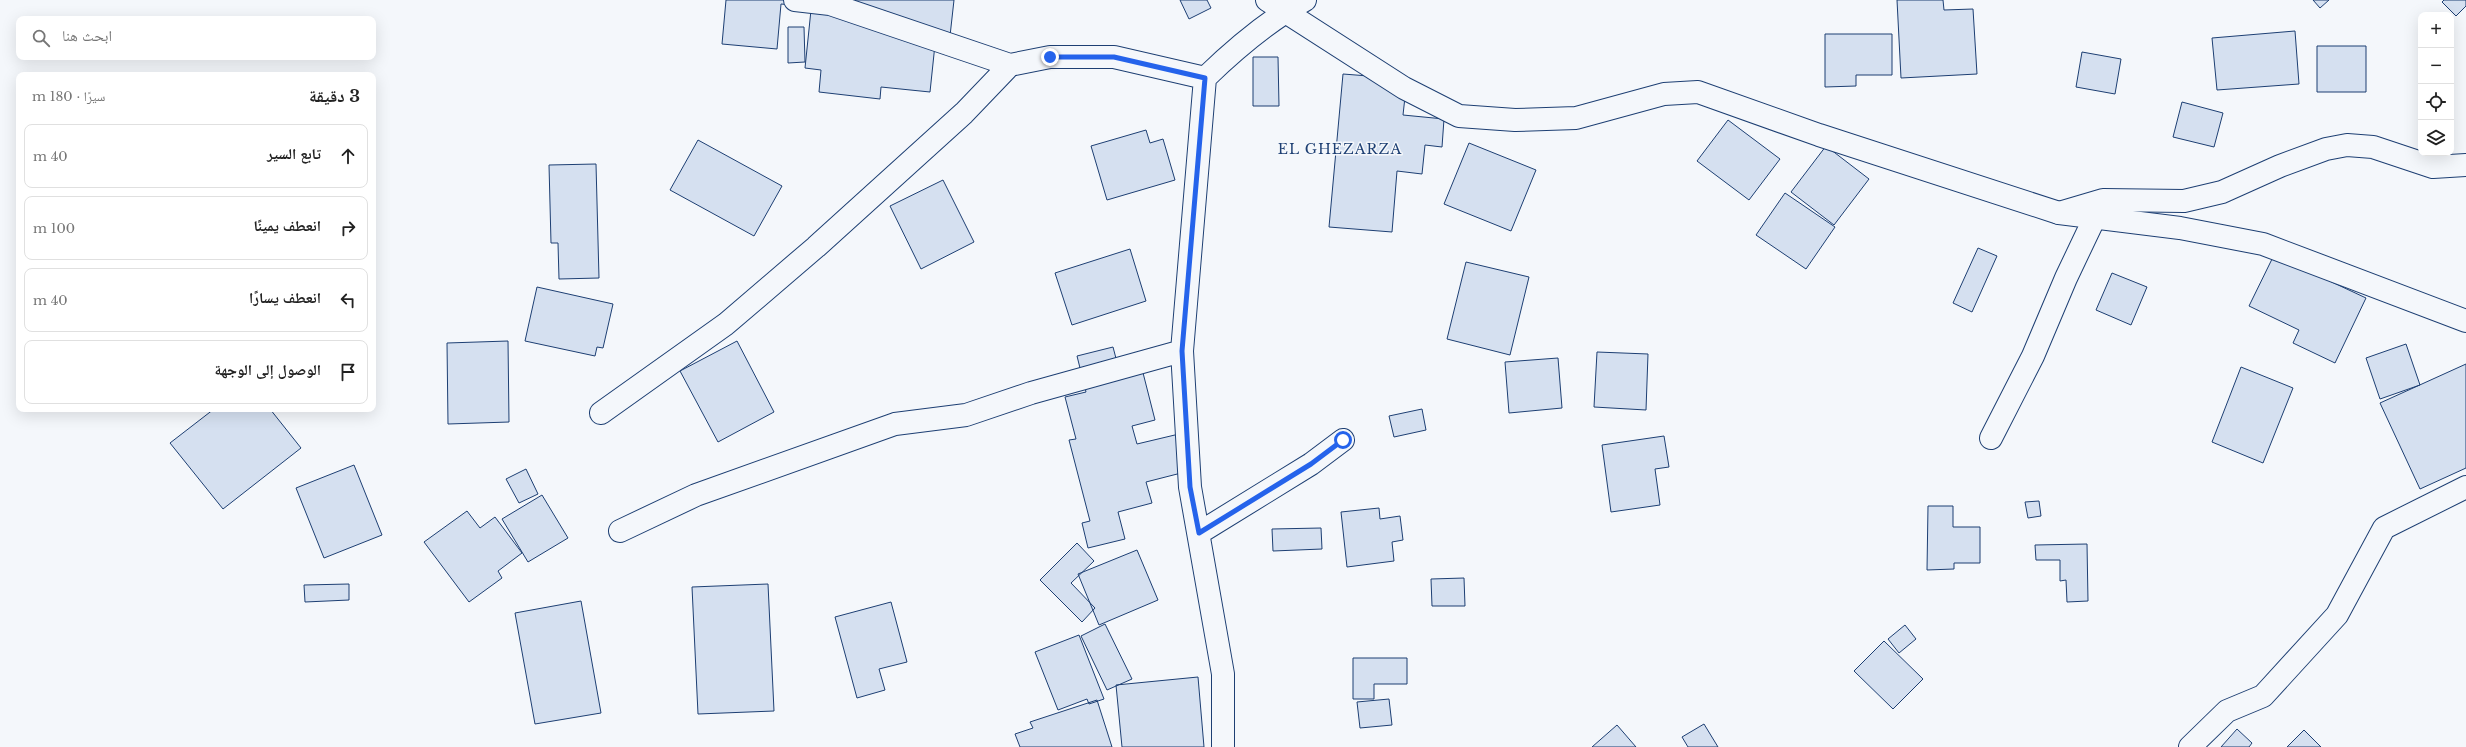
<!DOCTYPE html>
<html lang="ar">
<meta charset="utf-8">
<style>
body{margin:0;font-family:"Libre Baskerville","Noto Naskh Arabic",serif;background:#f6f6f6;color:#222;direction:rtl}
.controls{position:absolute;right:12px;top:12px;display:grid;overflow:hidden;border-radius:8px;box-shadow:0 4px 16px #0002}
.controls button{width:36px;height:36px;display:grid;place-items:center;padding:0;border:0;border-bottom:1px solid #e0e0e0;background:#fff;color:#222;font:20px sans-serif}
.stop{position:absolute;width:12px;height:12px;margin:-9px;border:3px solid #2563eb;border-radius:50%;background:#fff}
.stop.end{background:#2563eb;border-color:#fff;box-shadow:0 1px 4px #0008}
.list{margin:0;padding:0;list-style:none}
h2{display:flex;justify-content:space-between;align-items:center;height:52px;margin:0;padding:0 16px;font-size:17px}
h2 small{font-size:13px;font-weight:400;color:#767676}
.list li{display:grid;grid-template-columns:26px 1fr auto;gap:12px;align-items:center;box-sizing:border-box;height:64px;margin:0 8px 8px;padding:0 8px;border:1px solid #e0e0e0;border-radius:8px}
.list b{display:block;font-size:15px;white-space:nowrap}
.list em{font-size:13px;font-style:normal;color:#767676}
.icon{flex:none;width:22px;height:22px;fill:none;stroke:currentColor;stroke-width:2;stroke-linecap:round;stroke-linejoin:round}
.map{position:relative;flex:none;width:2466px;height:747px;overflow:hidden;direction:ltr}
.search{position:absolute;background:#fff;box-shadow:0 4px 16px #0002;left:16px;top:16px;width:360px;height:44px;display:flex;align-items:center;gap:10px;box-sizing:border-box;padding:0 14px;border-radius:8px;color:#767676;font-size:15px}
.panel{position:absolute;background:#fff;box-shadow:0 4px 16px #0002;left:16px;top:72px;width:360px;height:340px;border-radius:8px;direction:rtl}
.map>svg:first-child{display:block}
</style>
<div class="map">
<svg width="2466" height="747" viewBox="0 0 2466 747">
<rect width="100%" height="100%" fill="#f4f7fb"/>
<path fill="#d5e0f0" stroke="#1d3f73" d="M726,0H804L803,6L781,4L777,49L722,44Z
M849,0H954L950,36L936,35L930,92L881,87L880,99L819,92L821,70L805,68L811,10Z
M1180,0H1207L1211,8L1189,19Z
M1897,0H1943L1944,10L1973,9L1977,74L1901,78Z
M2313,0H2329L2320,8Z
M2444,0H2466V6L2456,16L2442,2Z
M788,27H804L805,62L788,63Z
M2295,31L2299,84L2217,90L2212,38Z
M1825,34H1892V75H1856V86L1825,87Z
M2317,46H2366V92H2317Z
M2082,52L2121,59L2115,94L2076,87Z
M1253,57H1278L1279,106H1253Z
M1343,74L1407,79L1403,115L1444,119L1442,147L1425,145L1422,174L1397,171L1392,232L1329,227Z
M2182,102L2223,113L2214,147L2173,137Z
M1728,120L1780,159L1749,200L1697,161Z
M1146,130L1150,143L1163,139L1175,180L1107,200L1091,146Z
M698,140L782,186L754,236L670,190Z
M1469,143L1536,170L1511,231L1444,204Z
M1826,146L1869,179L1834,225L1791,192Z
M596,164L599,278L559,279L558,243H551L549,165Z
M943,180L974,242L921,269L890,206Z
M1785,193L1835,227L1806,269L1756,235Z
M1978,248L1997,256L1972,312L1953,303Z
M1130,249L1146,301L1072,325L1055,273Z
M2274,255L2366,298L2335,363L2293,343L2299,330L2249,306Z
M1466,262L1529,277L1510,355L1447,339Z
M2112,273L2147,287L2131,325L2096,310Z
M537,287L613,304L603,348L597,347L595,356L525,341Z
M508,341L509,422L448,424L447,343Z
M737,341L774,412L718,442L680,371Z
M2406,344L2420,385L2380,399L2366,358Z
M1113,347L1118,366L1140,361L1155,420L1132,426L1137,444L1179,434L1189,471L1146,482L1152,503L1118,512L1125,539L1088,548L1082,523L1090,521L1069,440L1076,439L1065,397L1086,392L1077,356Z
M1597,352L1648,354L1646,410L1594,407Z
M1558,358L1562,408L1509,413L1505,362Z
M2466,364V468L2420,489L2380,403Z
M2241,367L2293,388L2263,463L2212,442Z
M214,409H270L301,448L223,509L170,443Z
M1422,409L1426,430L1394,437L1389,416Z
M1664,436L1669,467L1655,469L1660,505L1611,512L1602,445Z
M354,465L382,535L324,558L296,488Z
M526,469L538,494L519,503L506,479Z
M542,495L568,538L528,562L502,519Z
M2039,501L2041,516L2028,518L2025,502Z
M1928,506H1953V527H1980V563H1954V569L1927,570Z
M1379,508L1380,519L1400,516L1403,540L1392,542L1394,561L1347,567L1341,512Z
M467,511L480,528L495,517L522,553L498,571L502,578L469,602L424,542Z
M1321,528L1322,549L1273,551L1272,529Z
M1077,543L1094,561L1071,583L1095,608L1082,622L1040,580Z
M2087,544L2088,601L2067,602L2066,580L2060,581V560H2036L2035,545Z
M1137,550L1158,600L1099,625L1078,574Z
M1464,578L1465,606H1432L1431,579Z
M349,584V600L305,602L304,585Z
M768,584L774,711L698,714L692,587Z
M581,601L601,713L535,724L515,613Z
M891,602L907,662L879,669L885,690L857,698L835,617Z
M1105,624L1132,679L1107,690L1081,636Z
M1905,625L1916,639L1899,653L1888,639Z
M1079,635L1104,699L1089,704L1087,699L1058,710L1035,652Z
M1884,641L1923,679L1893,709L1854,671Z
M1353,658H1407V684H1374V699H1353Z
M1198,677L1204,747H1122L1116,685Z
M1389,699L1392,725L1360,728L1357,702Z
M1097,700L1112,747H1020L1015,734L1033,728L1030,722Z
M1704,724L1718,747H1688L1682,737Z
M1617,725L1636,747H1592Z
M2237,729L2252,743L2249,747H2221Z
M2304,730L2321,747H2287Z"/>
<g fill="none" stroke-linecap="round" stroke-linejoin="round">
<defs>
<path id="street" d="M795,0L830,4L1010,65
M2059,213L2103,200L2184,201L2222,192L2280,166L2326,149L2347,145L2373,147L2433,167L2466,165
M601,413L726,324L816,247L964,113L1010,65L1050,57H1114L1205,78
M1991,438L2033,356L2066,278L2095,217
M620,531L696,495L895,424L966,415L1031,393L1182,351
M1199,533L1311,464L1343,440
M1223,747V674L1190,487L1182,351L1205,78C1236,48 1268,21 1305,0
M2190,747L2227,711L2263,696L2337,615L2384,528L2466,487"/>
<path id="secondary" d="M1267,0L1404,88L1459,116L1515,120L1576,118L1664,94L1698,92L1819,135L2059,213L2180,228L2263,244L2466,321"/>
</defs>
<use href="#street" stroke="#1d3f73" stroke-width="24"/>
<use href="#secondary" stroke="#1d3f73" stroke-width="24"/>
<use href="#street" stroke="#f4f7fb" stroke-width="22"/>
<use href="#secondary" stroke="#f4f7fb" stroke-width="22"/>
</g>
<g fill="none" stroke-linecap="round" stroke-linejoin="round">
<path stroke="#2563eb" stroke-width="5" d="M1050,57H1114L1205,78L1182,351L1190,487L1199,533L1311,464L1343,440"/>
</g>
<g text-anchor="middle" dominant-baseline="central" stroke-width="3" stroke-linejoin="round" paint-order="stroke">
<g font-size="14" letter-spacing="1" fill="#1d3f73" stroke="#f4f7fb">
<text x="1340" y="149">EL GHEZARZA</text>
</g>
</g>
</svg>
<div class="controls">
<button>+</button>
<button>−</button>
<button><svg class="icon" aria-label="locate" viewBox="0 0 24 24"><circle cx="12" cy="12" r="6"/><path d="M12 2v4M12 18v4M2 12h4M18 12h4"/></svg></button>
<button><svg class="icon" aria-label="layers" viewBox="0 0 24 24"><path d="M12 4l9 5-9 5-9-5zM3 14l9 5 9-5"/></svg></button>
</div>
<div class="stop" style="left:1343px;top:440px"></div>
<div class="stop end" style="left:1050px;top:57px"></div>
<div class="search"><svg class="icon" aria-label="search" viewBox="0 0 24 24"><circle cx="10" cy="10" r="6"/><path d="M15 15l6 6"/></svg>ابحث هنا</div>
<section class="panel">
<h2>3 دقيقة<small>سيرًا · 180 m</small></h2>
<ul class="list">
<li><svg class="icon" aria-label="ahead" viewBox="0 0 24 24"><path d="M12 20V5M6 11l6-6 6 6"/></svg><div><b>تابع السير</b></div><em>40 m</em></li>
<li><svg class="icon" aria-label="right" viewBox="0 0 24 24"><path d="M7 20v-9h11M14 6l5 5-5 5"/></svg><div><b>انعطف يمينًا</b></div><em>100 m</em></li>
<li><svg class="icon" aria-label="left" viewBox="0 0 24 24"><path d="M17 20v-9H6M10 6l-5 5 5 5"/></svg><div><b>انعطف يسارًا</b></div><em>40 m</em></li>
<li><svg class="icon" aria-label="arrive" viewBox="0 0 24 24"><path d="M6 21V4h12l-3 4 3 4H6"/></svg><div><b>الوصول إلى الوجهة</b></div></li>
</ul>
</section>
</div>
